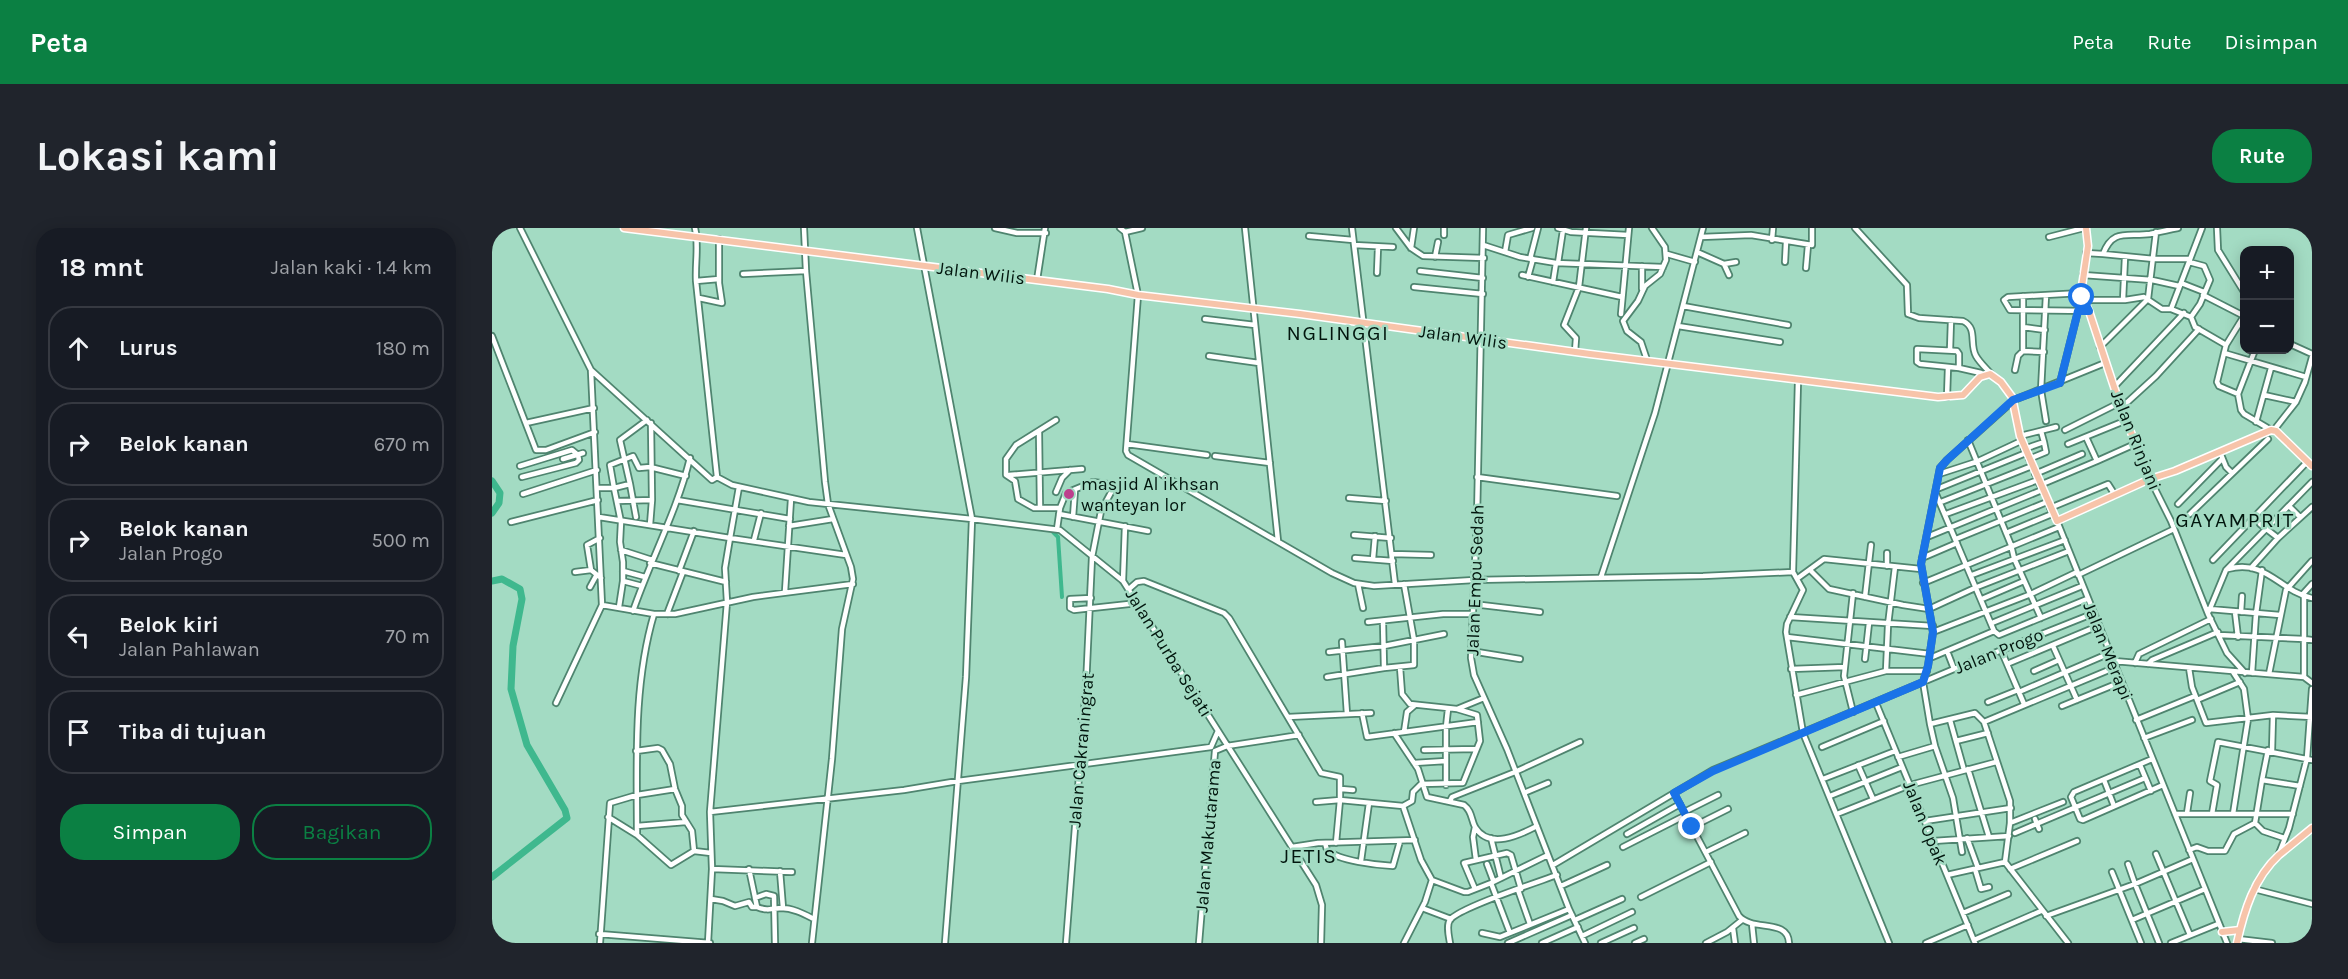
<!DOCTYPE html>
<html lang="id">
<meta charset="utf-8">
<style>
body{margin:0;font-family:Karla,sans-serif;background:#20242c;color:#f1f3f6}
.controls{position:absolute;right:18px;top:18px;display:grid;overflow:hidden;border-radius:12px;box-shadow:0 3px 15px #0003}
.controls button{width:54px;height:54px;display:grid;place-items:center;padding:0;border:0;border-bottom:2px solid #363941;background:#171b24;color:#f1f3f6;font:30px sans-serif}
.stop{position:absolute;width:18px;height:18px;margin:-14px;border:4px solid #1a73e8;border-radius:50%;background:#fff}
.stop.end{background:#1a73e8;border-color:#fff;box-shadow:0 2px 6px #0008}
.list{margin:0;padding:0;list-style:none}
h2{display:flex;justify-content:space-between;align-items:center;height:78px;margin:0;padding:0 24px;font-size:26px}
h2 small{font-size:20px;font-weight:400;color:#9ea1a6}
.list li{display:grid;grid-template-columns:39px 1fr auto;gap:18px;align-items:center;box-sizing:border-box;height:84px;margin:0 12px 12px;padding:0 12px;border:2px solid #363941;border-radius:24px}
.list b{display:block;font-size:22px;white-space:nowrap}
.list p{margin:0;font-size:20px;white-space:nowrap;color:#9ea1a6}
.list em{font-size:20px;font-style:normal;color:#9ea1a6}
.actions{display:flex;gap:12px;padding:18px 24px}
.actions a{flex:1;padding:14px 0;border:2px solid #0b8043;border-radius:24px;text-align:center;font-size:21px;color:#0b8043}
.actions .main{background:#0b8043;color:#fff}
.icon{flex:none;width:33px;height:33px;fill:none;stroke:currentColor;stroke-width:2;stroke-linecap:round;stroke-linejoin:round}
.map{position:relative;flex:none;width:1820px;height:715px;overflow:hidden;border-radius:24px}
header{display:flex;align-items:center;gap:36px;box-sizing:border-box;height:84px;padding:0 30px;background:#0b8043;color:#fff}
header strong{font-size:28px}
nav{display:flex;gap:33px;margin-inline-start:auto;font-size:21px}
.intro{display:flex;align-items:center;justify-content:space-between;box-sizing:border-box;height:144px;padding:0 36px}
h1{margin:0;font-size:42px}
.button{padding:15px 27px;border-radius:24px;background:#0b8043;color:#fff;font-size:21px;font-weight:700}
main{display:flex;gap:36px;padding:0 36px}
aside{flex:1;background:#171b24;border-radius:24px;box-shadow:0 3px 15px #0003}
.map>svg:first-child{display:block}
</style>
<header>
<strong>Peta</strong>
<nav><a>Peta</a><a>Rute</a><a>Disimpan</a></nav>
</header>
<div class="intro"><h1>Lokasi kami</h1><a class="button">Rute</a></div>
<main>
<aside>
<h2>18 mnt<small>Jalan kaki · 1.4 km</small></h2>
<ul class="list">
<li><svg class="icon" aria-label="ahead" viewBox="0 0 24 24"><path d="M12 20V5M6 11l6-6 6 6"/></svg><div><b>Lurus</b></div><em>180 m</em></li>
<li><svg class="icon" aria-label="right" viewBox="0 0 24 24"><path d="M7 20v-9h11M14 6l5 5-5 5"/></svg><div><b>Belok kanan</b></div><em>670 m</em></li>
<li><svg class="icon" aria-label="right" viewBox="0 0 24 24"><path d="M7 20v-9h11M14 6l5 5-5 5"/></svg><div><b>Belok kanan</b><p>Jalan Progo</p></div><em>500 m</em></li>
<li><svg class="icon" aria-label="left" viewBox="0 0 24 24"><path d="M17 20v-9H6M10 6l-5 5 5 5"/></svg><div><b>Belok kiri</b><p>Jalan Pahlawan</p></div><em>70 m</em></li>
<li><svg class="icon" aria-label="arrive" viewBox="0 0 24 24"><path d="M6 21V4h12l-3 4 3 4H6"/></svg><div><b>Tiba di tujuan</b></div></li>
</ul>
<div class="actions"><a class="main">Simpan</a><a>Bagikan</a></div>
</aside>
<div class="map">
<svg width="1820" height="715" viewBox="0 0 1820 715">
<rect width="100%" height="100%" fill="#a3dbc3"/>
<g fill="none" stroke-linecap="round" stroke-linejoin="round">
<path stroke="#3fb88e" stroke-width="4" d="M561,304L566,309L570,369"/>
<path stroke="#3fb88e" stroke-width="7" d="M0,253L8,265L7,275L0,285
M0,353L10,351L28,361L30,371L21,418L19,461L35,517L73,582L75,590L0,649"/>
<defs>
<path id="minor" d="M28,0L99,142L220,252L225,249L204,53C203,35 207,17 203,0
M312,0L314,43L333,254L336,276L359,339L361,351L350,401L340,531L320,715
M425,0L480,291L568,302L631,353L824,657L830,677L829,715
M503,0L525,5H554
M628,0L633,4L646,67L634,223L636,227L840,345L862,355L882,358L982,352L1211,348L1301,344
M753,0L786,313
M860,0L903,356
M904,0L919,20L931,28L992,30
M991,0L985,290L979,430L982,447L1015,521L1077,681L1093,715
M1066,0L1079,4L1136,7
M1363,0L1415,57L1416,86L1427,90L1471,93C1486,100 1477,116 1484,128C1488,135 1495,141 1500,147
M1725,0L1726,22L1752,64
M633,4L650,0
M952,7V0
M817,8L861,12
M1209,9L1259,7L1320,17V0
M1557,9L1592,0
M1280,12L1281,0
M862,17L901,19
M991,17L1028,29L1064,35L1171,39
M919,20L922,0
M1013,24L1016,7L1040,0
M1205,24L1232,36L1237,47
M1594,25L1611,26C1621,0 1635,9 1658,6C1667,4 1676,2 1686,0
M1175,26L1203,34
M1611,26L1662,31H1697
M943,29L946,14
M1038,31L1046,0
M1293,34L1294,14
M1697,34L1712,38L1718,52L1708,76L1699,89
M1066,35L1071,2
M1232,36L1244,34
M1150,38V61
M1314,40L1316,17
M928,43L991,50
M885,45L886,19
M251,46L314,43
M1030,47L1130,69
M1591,47L1660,52L1687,58
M1036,49L1041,31
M545,52L553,0
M204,53L227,51
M1061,54L1064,35
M1689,55L1712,64
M922,59L991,66
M1589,65L1516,69L1512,72L1518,82L1597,83
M1711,67L1752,88
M207,70L230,75L227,55V11
M1592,72H1633L1652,69L1670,81H1679L1699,89L1703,99L1734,117L1725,154L1727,158L1746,166L1749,182L1752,186L1779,202
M1631,72L1633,29
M1191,78L1296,97
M1679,81L1710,0
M1129,86L1137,0
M713,91L763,97
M1186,98L1288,114
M1531,99L1553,102
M0,108L44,222H54L103,204
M1798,116L1820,126
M1734,117L1752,88
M1608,119L1656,71L1664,4
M1458,122L1459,92
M1531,123L1552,124
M1083,124L1084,110L1072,97L1087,59L1094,0
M1732,125L1814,149
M717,128L767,135
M1155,132L1149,114L1135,103L1131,93L1146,73L1153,58L1168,46L1174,32L1173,19L1160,0
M1467,140V126L1465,123L1425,121V134L1428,136L1467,140L1489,145
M1523,142L1526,128L1531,123V68
M1306,153L1301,344L1311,362L1295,396L1294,404L1311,505L1397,715
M1568,155L1586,83
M1622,159L1692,85
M1746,166L1763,122
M1772,167L1804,174
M1455,169L1456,139
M1629,180L1664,148L1707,101
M564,192L524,217L514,231V247L523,253L526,271L542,280H568
M1554,193L1549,162L1554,67
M1764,194L1779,140
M34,195L102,180
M1573,202L1627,175
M1782,202L1804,174L1813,154L1820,129
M547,204L548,280
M1528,208L1564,199
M1476,212L1519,317L1522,330L1549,390
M635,216L715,227
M1576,216L1635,192
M1532,221L1552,214L1549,203
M1728,224L1734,239L1740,245
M723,228L778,235
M71,231L91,225
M1537,231L1554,224L1552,214
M1605,233L1643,216
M28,238L80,222L86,227L87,232L84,235L30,249
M1447,246L1484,234L1529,213
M1543,246L1590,226
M517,247L590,241
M225,249L240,257L317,274L480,291L474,449L453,715
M985,249L1125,268
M1658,251L1679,293L1716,386L1735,425L1753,445
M138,256L128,212L155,192
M1548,257L1605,233L1594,209
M247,259L238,310L354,327
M106,260H122L129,294L128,314L131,334V353L127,379
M1445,261L1534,225
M564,264L570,250L578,242
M31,266L105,242
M857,270L894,273
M185,272L298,291
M125,273L160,272
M1449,274L1540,238
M1686,276L1730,231
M1797,278L1808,289
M1558,280L1616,256L1623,267
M567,286L656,303
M1454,286L1546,252
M1698,286L1776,211
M107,289L238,310L233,340L235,374L218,584L220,641L216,715
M144,289L138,256L122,260L118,237L141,228L147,240L158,239L194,248
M581,289L583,262
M1565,293L1735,715
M19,294L106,272
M1768,296L1786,310
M158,297L160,272L159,195
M297,298L341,291
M565,301L568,280L574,265L601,254L623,257
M1514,305L1560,286
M862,307L899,310
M1435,309L1550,262
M108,310L95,317L99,342L109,350
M1464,311L1555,274
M262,312L269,285
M129,322L160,332
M900,326L939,327
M863,330L901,333
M1430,330L1465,315
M881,331L883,308
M1721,332L1815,234
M158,335L234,354
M1395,338V325
M1759,340L1786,310L1820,279
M1736,341C1775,331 1787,363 1820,370
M1318,342L1337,361L1411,377L1437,381L1485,359L1577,323
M131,343L153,349
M187,343L202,303
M83,344L99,342
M1480,347L1573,312
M1586,347L1682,301
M1109,349L1163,185L1211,0
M1306,350L1332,331L1429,341
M131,353L150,358
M631,353L633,298
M1431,355L1567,299
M866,356L871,380
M98,359L104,348
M637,361L645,354L652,353L732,385L737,390L829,545L848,549V572L844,615
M293,364L299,271
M1810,367L1820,356
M1812,368V411L1820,412
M1373,369L1379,317
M599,370L578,371V380L582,382L646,375
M1490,371L1532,353
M981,376L1048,384
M110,377L162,386H183L261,369L361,356
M1717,381L1788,387
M141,383C159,331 185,283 198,230
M1717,383L1734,342L1820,254
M1743,384L1746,409
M1749,384L1750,368
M175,386L191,344
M1298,389L1441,398
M891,393L892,440
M876,394L951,386H981
M1500,395L1590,358
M1502,403L1507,407L1595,371
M1441,404L1539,366L1585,344
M1727,407L1812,411V449
M1295,409L1438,426
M850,414L855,486
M1561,418L1585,472
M1509,422L1532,476
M979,423L1028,431
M1455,423L1462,441
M837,424L892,418L952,406
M1438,430L1502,403L1444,266
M1373,431L1377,395
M1622,433L1812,449L1820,455
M1643,435L1647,426L1719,391
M1515,436L1606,398
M1656,436L1660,432L1726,404
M908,439L910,466L918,476L965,481L992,470
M1697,440L1700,459L1714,495L1781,487L1820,489
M1299,441L1353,439
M1394,443L1396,397L1403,339
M1542,443L1567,432
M1760,445L1764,386L1770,342
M1777,446L1794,362L1820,333
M835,449L892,440L922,437V412L912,356
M1527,464L1618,425
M1304,467L1394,443H1435
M1705,472L1748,454
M1496,474L1526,462
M64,475L110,377L99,143
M1384,475L1483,715
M1570,478L1629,454
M1361,484L1352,448L1361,365
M870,485L875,509L986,494
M796,489L879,485
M1458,492L1472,542
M1644,492L1703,468
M1492,494L1624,439
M1438,496L1443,518L1461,570L1470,624
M912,504L915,484L923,477
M902,505L926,541L935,569L972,577C980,583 979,591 983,599C997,622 1028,607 1045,598
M1652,510L1700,492
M1464,513L1496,505
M719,519L726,503
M1330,519L1392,493
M932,522L984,521
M144,523L166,520L170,522L178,536L183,561L190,578V587L200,603L202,623
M723,523L735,518L807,507
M1780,523L1781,487
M1406,529L1443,518
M1660,531L1582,564L1579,569L1588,591L1591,592L1671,557
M922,535L954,533
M1366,537L1381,571
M1648,537L1659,563
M1476,541L1497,609
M1331,551L1403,523
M1612,552L1622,578
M1770,552L1776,522
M954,557V499L956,481
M849,561L861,562
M1032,565L1056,555
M1182,565L1247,688C1261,704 1296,690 1297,715
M1338,568L1410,539
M958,573L960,569L1023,544L1088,514
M824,574L848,572L911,578L920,573L921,564L929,556L971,555L988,513L985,487L965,481
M911,578L929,632L940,652L933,674L912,715
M218,584L412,562L466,553L719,519
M1192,584L1226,567
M1695,585L1698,565
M1345,586L1418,557L1504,534
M1683,586H1801
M1720,586L1725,557L1718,553L1726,514L1820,532
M1741,586L1756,491L1752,461L1741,444
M116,589L145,607L179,637L202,623L219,625
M1543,591L1547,601
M1433,593L1519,580
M1518,595L1571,574
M145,598L194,594
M983,599L981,609L984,632
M1200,599L1236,581
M1523,605L1653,550
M1135,606L1188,576
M145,607C145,533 141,457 162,386
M999,610L1009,650
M1475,610L1486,640
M1792,610L1771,603L1763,595L1770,552L1808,558
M1441,613L1517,608
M833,615L835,622C847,633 884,637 901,638L908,613
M800,619L826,615L923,612
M1131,619L1194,587
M1697,622L1705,619L1716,623H1733L1742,606L1763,595
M1214,624L1253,605
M1664,626L1698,707
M1786,628L1797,600L1815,530L1820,461
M869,633L877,575
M995,636L1001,652
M1636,636L1643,656L1701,631
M1061,637L1221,542L1462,441L1600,386
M220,641L300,644
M257,641L265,679C274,683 280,681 289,680C301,680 312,686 322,691
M1483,641L1489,661L1497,659
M1518,641L1585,613
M288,643L291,680
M1620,644L1649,715
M1455,647L1513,634
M940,652L972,664H976L999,655L1056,627
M999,655L1018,705
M1069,658L1115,637
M983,661L972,635L1015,625L1019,627L1029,661
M1762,661L1820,676
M1026,662L1038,696
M1149,669L1219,634
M263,670L274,666L282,668L283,715
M219,671L231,673L243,678L257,674L260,679H265
M930,680L959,691
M1471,685L1516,666
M1554,688L1643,656L1667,715
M1083,692L1130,671
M1640,692L1713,661
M1260,696L1262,715
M1241,700L1243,715
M990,705L1008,709L1077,681
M107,706L218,715
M1090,708L1140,684
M1746,711L1780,715
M1482,712L1549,683
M108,715L118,575L145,567L183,561
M574,715L594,458L600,329L609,283L623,257L632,256
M707,715L723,523
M958,715C957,709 954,697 958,692C966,680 1046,654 1065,647
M1016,715L1080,687
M1050,715L1086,699
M1109,715L1142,700
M1143,715L1152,711
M1214,715L1235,704L1250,692
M1434,715L1476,697
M1576,715L1513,634L1518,595V573L1492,494L1483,485L1438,496L1431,454L1436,438L1441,404L1429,336L1448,240L1455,232L1522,172L1613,135
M1679,715L1726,696"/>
<path id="major" d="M132,0L616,61L646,67L808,86L1098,126L1446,169L1471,167L1488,149L1498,146L1509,154L1520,169L1528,208L1565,293L1658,251L1683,243L1779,202L1784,203L1820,238
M1594,0L1596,18L1589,65L1597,83L1629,180L1658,251
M1730,704L1748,702
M1745,715C1752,683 1762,650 1787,627C1798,618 1809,609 1820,600"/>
</defs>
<use href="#minor" stroke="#4f846f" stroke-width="8"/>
<use href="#major" stroke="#fff" stroke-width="9"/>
<use href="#minor" stroke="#fff" stroke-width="4.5"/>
<use href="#major" stroke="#f7c4aa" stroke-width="6"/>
</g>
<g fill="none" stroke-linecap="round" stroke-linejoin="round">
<path stroke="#1a73e8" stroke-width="8" d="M1200,599L1182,565L1221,543L1431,454L1436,438L1441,404L1429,336L1448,240L1455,232L1521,172L1568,155L1586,83H1597L1590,69"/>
</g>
<circle fill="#bd3f8d" stroke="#a3dbc3" stroke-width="2" cx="577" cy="266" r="6"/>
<g text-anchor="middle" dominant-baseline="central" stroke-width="5" stroke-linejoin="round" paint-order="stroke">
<g font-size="18" fill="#02160e" stroke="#a3dbc3">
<text transform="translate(489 45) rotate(7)">Jalan Wilis</text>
<text transform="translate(971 109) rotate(8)">Jalan Wilis</text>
<text transform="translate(1644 212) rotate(68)">Jalan Rinjani</text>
<text transform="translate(983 352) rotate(-88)">Jalan Empu Sedah</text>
<text transform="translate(1507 423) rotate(-22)">Jalan Progo</text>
<text transform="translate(1616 423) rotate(68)">Jalan Merapi</text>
<text transform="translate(677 425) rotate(58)">Jalan Purba Sejati</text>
<text transform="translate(589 522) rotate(-85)">Jalan Cakraningrat</text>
<text transform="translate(1433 595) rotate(68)">Jalan Opak</text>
<text transform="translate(716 608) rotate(-85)">Jalan Makutarama</text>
</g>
<g font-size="18" fill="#02160e" stroke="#a3dbc3" text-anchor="start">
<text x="589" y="256">masjid Al ikhsan<tspan x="589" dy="21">wanteyan lor</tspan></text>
</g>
<g font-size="21" letter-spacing="1.5" fill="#02160e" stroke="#a3dbc3">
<text x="846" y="105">NGLINGGI</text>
<text x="1743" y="292">GAYAMPRIT</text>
<text x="817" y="628">JETIS</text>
</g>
</g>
</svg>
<div class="controls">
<button>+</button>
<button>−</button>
</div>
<div class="stop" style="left:1590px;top:69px"></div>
<div class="stop end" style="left:1200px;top:599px"></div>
</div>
</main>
